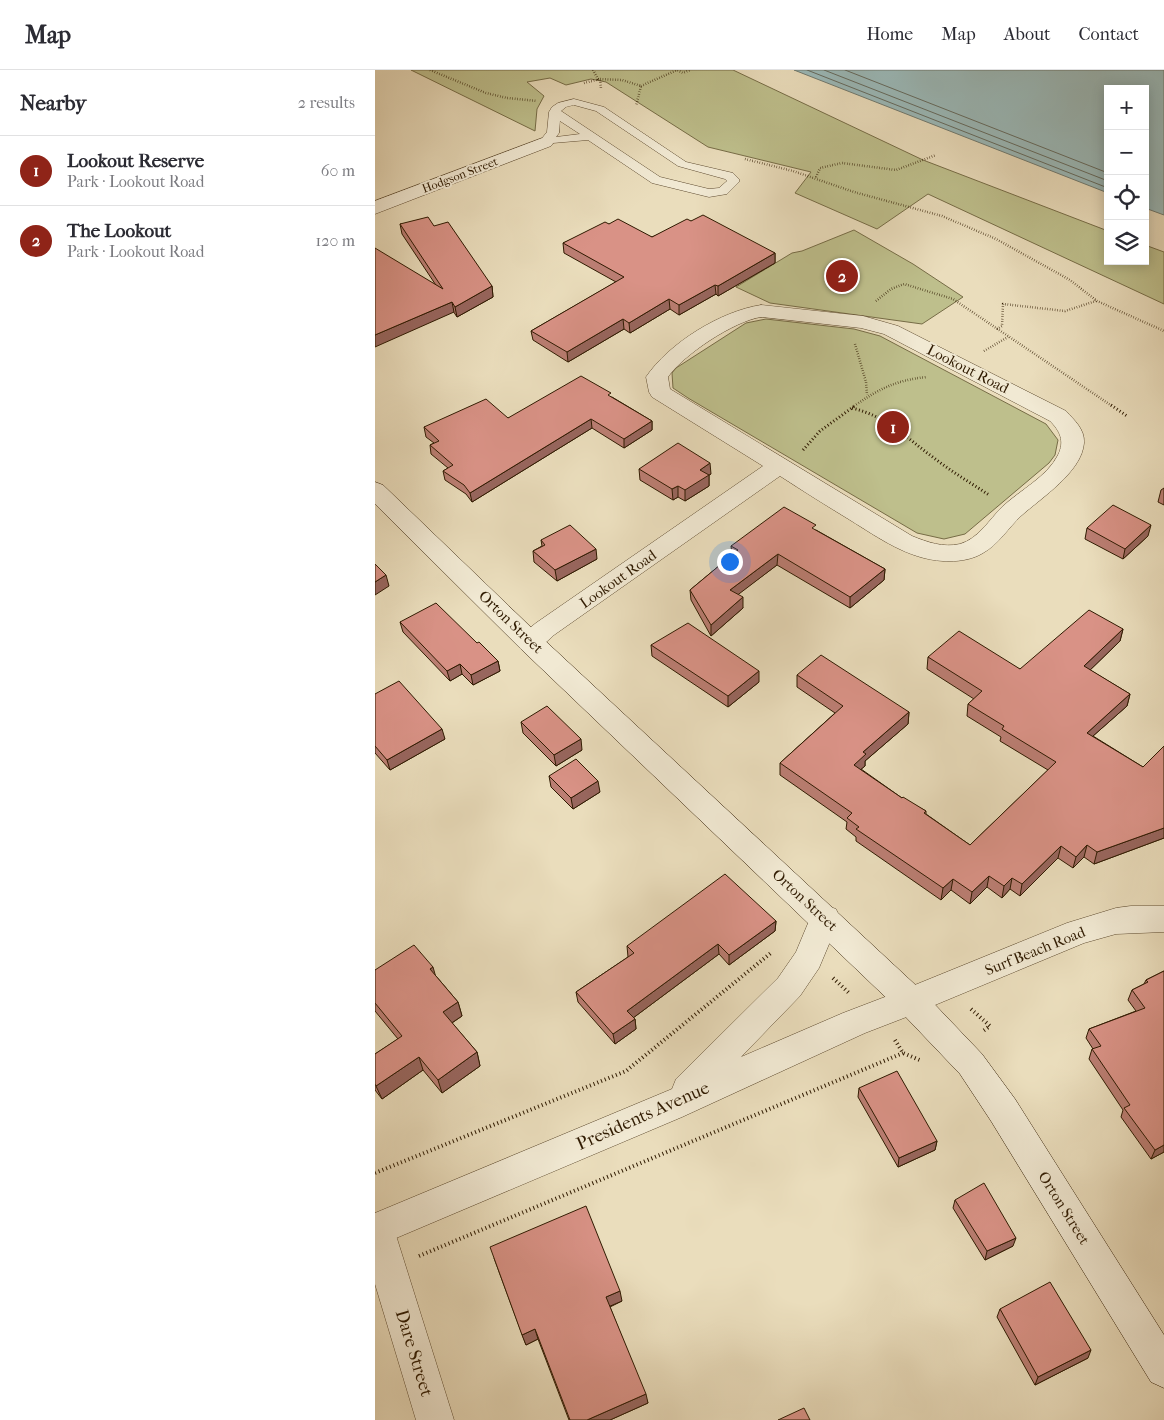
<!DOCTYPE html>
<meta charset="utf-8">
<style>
body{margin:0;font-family:"IM FELL French Canon",serif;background:#f2f2f3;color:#2b2b33}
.controls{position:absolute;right:15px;top:15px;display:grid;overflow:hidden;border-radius:0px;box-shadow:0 2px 12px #0003}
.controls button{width:45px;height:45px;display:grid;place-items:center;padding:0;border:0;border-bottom:1px solid #e1e1e2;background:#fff;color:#2b2b33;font:25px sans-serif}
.you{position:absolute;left:354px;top:491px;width:18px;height:18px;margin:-12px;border:4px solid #fff;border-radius:50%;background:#1a73e8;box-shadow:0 0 0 8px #1a73e833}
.badge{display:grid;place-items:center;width:32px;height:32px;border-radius:50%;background:#8f2418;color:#fff;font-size:16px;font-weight:700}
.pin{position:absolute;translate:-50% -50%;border:2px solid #fff;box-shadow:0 1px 5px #0006}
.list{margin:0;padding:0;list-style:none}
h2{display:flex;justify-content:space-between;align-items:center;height:65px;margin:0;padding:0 20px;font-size:21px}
h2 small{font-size:16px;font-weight:400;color:#7c7c81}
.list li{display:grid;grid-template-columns:32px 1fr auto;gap:15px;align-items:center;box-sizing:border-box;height:70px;padding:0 20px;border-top:1px solid #e1e1e2}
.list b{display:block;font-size:19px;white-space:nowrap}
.list p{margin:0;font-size:16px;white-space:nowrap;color:#7c7c81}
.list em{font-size:16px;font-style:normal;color:#7c7c81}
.icon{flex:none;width:28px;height:28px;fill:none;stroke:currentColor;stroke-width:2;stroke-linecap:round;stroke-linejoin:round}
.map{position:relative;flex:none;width:789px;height:1350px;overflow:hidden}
header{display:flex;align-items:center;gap:30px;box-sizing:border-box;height:70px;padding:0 25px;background:#fff;border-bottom:1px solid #e1e1e2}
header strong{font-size:24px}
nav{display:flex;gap:28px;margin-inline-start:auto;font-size:18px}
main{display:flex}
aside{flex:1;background:#fff}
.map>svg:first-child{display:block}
</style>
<header>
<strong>Map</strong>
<nav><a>Home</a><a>Map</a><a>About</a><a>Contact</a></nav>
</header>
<main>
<aside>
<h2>Nearby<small>2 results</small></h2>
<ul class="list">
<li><span class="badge">1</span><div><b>Lookout Reserve</b><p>Park · Lookout Road</p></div><em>60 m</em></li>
<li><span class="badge">2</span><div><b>The Lookout</b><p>Park · Lookout Road</p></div><em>120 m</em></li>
</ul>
</aside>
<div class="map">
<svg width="789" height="1350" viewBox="0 0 789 1350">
<rect width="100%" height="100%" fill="#eaddbc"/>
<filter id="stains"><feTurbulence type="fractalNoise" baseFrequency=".004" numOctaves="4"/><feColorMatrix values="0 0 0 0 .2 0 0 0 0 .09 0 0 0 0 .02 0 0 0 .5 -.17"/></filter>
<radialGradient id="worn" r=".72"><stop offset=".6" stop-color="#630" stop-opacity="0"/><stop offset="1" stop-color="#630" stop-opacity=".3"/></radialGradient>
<path fill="#bebf8c" stroke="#766c46" d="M36,0H358L548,90L733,161V191H770V175L789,182V234L553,124L502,159L420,123L436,102L333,77L231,12L216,9L191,15L175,8L152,12L169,26L162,39L160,61Z
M479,160L538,194L588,227L547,254L395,233L361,217L417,183L427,181Z
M391,249L479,259L505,266L671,354L683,370L680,385L674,393L590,464L569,469L542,463L313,328L298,318L297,303L301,298L371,253Z"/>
<path fill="#9bbaba" stroke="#707a70" d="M419,0H789V145L770,138V19H733V123Z"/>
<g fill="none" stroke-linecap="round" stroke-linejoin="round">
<path stroke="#656a5e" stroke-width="1" d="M432,0L733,118
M449,0L733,111
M470,0L733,103"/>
<defs>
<path id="service" d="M199,29L229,37L311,92L358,103L364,109V112L352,124L334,127L277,113L213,70L166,74L164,72L172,62L174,42L177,37L183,33ZM199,35L221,41L303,96L350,109L352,111L344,118L334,119L285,107L186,41L191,37ZM185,51L205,64L181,67L184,63Z"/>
<path id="minor" d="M170,67L176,68L179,72L176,76L0,144V131Z
M386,235L488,246L523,256L691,341C699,350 710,359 709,373C707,402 666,428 646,446C633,458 624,474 608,483C597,490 581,492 568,491C533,489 504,468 475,450C452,436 428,421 405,406L179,565C168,575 161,583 146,579L142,572L146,565L161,553L388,396L277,327L274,322L271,307C294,273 346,241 386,235ZM386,247L486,258L509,264L675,351C685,361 690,371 683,385C672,407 645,420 627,437C615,449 603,469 585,474C568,478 552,472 537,466L295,319L293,307C308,285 359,251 386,247Z
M756,836H789V862L741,864L709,873L536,945L525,941L520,931L525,921L692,853L741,838Z
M0,1143L13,1147L19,1159L79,1350H41L0,1214Z"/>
<path id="tertiary" d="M450,835L461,839L465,848L444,898L425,926L366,987L468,943L536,917L547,921L552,931L547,941L490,963L307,1047L0,1177V1143L297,1019L301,1009L403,908L421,882L439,839Z"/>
<path id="secondary" d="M0,412L8,415L164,565L547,921L607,984L640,1029L789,1265V1318L776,1312L616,1051L585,1004L525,941L146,579L0,434Z"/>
</defs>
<use href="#service" stroke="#5e4b30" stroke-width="1"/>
<use href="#minor" stroke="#5e4b30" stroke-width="1"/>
<use href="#tertiary" stroke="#5e4b30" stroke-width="1"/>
<use href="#secondary" stroke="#2f1a01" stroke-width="1"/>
<path stroke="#2f1a01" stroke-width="2.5" stroke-dasharray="0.5 2" stroke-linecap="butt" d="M55,0L111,23L132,28L162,31
M218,0L223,9L247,10L266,16L261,36
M209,13L225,9L226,19
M266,16L302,0L308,3L315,0
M370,89L418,101L479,122L567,146L621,169L695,210L722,231L789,261
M441,107L445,98L467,93L521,100L561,85
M501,231L516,219L529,214L578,229L737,336
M622,259L627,256L628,234L690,241L721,231
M480,274L491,312L492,325
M609,281L633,267
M479,336C504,319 521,310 552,307"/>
<path stroke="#2f1a01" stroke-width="3" stroke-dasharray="1 2.5" stroke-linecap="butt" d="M736,335L752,346
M477,338C513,347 530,367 559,388C577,402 596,413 614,425
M428,380L445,361L481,335"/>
<path stroke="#2f1a01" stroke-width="4" stroke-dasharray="1 3" stroke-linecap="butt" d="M458,908L474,923
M596,939L615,956L608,961
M520,970L528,983L547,991
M0,1103L251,1001L397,882
M44,1186L528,983"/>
<use href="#service" fill="#f1e9d3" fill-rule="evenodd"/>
<use href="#minor" fill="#f1e9d3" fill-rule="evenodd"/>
<use href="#tertiary" fill="#f1e9d3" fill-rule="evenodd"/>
<use href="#secondary" fill="#f1e9d3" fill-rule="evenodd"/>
</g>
<path fill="#bb7e73" stroke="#2f1a01" d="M316,151L400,183V193L343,226L341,224L304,245L295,239L255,263L249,259L193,292L158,270L156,261L241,212L189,183L188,173L234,154L277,167Z
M25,154L59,156L117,216L118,227L82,247L27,164Z
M237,327L277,351V360L249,378L217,358L97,432L91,424L70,410L68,401L73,398L56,384L55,375L59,373L51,367L49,357L133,348Z
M264,399L336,404L334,405V416L310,431L303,427L298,430L265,410Z
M789,418V435L783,432L786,420Z
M712,458L773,466L748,489L710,469Z
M441,460L510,499L509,510L475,538L402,495L363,524L368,538L336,566L316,530L315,520L357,485L356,476Z
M166,470L222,489L182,511L159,492L158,481L167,476Z
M25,552L102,573L123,591L125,601L98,615L87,604L75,611L28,562Z
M748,559L745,571L715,600L755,624L752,636L718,666L768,697L789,676V768L719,794L709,787L698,798L683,788L645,826L635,819L627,828L612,817L595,834L576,820L566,830L481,771V767L471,759L472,752L405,705V693L460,643L422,617V605L534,642L533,654L490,691V696L486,699L527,728L551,741V744L595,775L673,700L625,671L626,667L592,646L593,634L599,629L552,599L553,587L645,599Z
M276,575L384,612L353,637L277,586Z
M0,624L70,669L15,700L0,683Z
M146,652L207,680L181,696L148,663Z
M174,706L225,722L198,739L176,717Z
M401,851L400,861L354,895L344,884L258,948L260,949L261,959L240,974L203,932L201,922L253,887L252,876Z
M0,900L61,906L83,932L87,946L77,953L102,982L105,996L67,1023L48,1000L7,1029L0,1020V984L23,969L0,941Z
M789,901V1082L776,1089L746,1047L748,1040L714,989L717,979H718L711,968L714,959L761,941L753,930L757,920L769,914L771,910Z
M484,1018L562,1071L560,1080L523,1097L483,1027Z
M580,1130L638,1176L610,1190L578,1138Z
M119,1188L247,1231L235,1237L273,1333L235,1350H194L163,1269L151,1275Z
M625,1239L713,1288L660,1315L622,1247Z"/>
<path fill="#98665e" stroke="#2f1a01" d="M400,183V193L343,226V216Z
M340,215L341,224L304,245V235Z
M117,216L118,227L82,247L80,237Z
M294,229L295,239L255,263L254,253Z
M77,232L79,242L0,277V265Z
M248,249L249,259L193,292L192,282Z
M216,349L217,358L97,432L95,423Z
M277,351V360L249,378V369Z
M335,393L336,404L334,405V416L310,431V420L325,400Z
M303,416V427L298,430L297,419Z
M776,455L773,466L748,489L750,479Z
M221,479L222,489L182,511L180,500Z
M403,484L402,495L356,530L355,520Z
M510,499L509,510L475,538V527Z
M11,505L14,516L0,525V512Z
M368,527V538L336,566V555Z
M748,559L745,571L707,608L709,596Z
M123,591L125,601L98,615L96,605Z
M85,594L87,604L75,611L72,601Z
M384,601V612L353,637V626Z
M755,624L752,636L709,674L712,663Z
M534,642L533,654L490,691V696L478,706L479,695L488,682Z
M67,659L70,669L15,700L12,690Z
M206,669L207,680L181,696L179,685Z
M223,711L225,722L198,739L196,728Z
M789,758V768L719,794L722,782Z
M712,775L709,787L698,798L701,787Z
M686,776L683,788L645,826L647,814Z
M614,806L612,817L595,834L597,822Z
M637,808L635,819L627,828L629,816Z
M578,809L576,820L566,830L568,818Z
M401,851L400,861L354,895V885Z
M343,874L344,884L254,951L252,941Z
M58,897L62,911L55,899Z
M83,932L87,946L72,956L68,942Z
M260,949L261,959L240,974L238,964Z
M102,982L105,996L67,1023L63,1010Z
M44,987L48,1000L7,1029L1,1016Z
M562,1071L560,1080L523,1097L524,1088Z
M789,1075V1082L776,1089L780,1080Z
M641,1168L638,1176L610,1190L612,1181Z
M245,1221L247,1231L233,1237L231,1227Z
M160,1259L163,1269L151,1275L147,1265Z
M716,1280L713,1288L660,1315L663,1307Z
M271,1324L273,1333L235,1350H212Z"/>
<path fill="#d99286" stroke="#2f1a01" d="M328,145L400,183L343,216L340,215L304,235L294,229L254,253L248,249L192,282L156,261L249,207L188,173L230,152L234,154L243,149L277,167L312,149L316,151Z
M53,147L59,156L73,152L117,216L80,237L77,232L0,265V178L68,219L25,154Z
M206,306L236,323L233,325L277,351L249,369L216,349L95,423L89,415L68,401L78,395L55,375L64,371L49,357L111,329L133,348Z
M303,373L335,393L325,400L334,405L310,420L303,416L297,419L264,399Z
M738,435L776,455L750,479L712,458Z
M409,437L441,455L437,458L510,499L475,527L403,484L355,520L368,527L336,555L315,520L363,480L356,476Z
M195,455L221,479L180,500L158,481L170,475L166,470Z
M0,494L11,505L0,512Z
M61,533L102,573L104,572L123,591L96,605L85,594L72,601L25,552Z
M714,540L748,559L709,596L755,624L712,663L768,697L789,676V758L722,782L712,775L701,787L686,776L647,814L637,808L629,816L614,806L597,822L578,809L568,818L481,759L484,757L472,748L477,743L405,693L468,636L422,605L446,585L534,642L488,682L491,684L479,695L527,728L528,727L551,741L549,743L595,775L681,692L627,659L629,656L593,634L607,621L553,587L584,561L645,599Z
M313,553L384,601L353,626L276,575Z
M24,611L67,659L12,690L0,676V624Z
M172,636L206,669L179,685L146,652Z
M201,689L223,711L196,728L174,706Z
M350,804L401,851L354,885L343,874L252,941L260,949L238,964L201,922L259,883L252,876Z
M39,875L58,897L55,899L83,932L68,942L102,982L63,1010L44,987L1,1016L0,1014V984L27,966L0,933V900Z
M789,901V1075L780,1080L749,1038L755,1035L717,979L726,976L714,959L770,938L757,920L773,912L771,910Z
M522,1001L562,1071L524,1088L484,1018Z
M609,1113L641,1168L612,1181L580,1130Z
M211,1136L245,1221L231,1227L271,1324L212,1350H195L160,1259L147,1265L115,1177Z
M675,1212L716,1280L663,1307L625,1239Z
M429,1338L435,1350H403Z"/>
<g text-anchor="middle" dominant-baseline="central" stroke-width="4" stroke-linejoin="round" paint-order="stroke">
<g font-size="12" fill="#2f1a01" stroke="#f1e9d3">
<text transform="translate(85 105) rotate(-21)">Hodgson Street</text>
</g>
<g font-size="15" fill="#2f1a01" stroke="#f1e9d3">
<text transform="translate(593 299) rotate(27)">Lookout Road</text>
<text transform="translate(243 509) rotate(-35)">Lookout Road</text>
<text transform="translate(136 552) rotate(44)">Orton Street</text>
<text transform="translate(430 830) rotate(43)">Orton Street</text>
<text transform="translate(660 881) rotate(-22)">Surf Beach Road</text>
<text transform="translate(689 1138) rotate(58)">Orton Street</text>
</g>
<g font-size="18" fill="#2f1a01" stroke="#f1e9d3">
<text transform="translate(268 1046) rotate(-24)">Presidents Avenue</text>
<text transform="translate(39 1283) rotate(73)">Dare Street</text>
</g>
</g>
<rect width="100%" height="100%" filter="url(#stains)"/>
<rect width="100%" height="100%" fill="url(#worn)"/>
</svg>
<div class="controls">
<button>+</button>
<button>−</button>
<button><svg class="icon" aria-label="locate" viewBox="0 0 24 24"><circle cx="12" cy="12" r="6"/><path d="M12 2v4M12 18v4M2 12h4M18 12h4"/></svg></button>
<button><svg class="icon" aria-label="layers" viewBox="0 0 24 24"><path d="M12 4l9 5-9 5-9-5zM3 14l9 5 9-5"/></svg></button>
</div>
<div class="you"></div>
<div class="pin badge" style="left:518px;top:357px">1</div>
<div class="pin badge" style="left:467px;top:206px">2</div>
</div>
</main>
